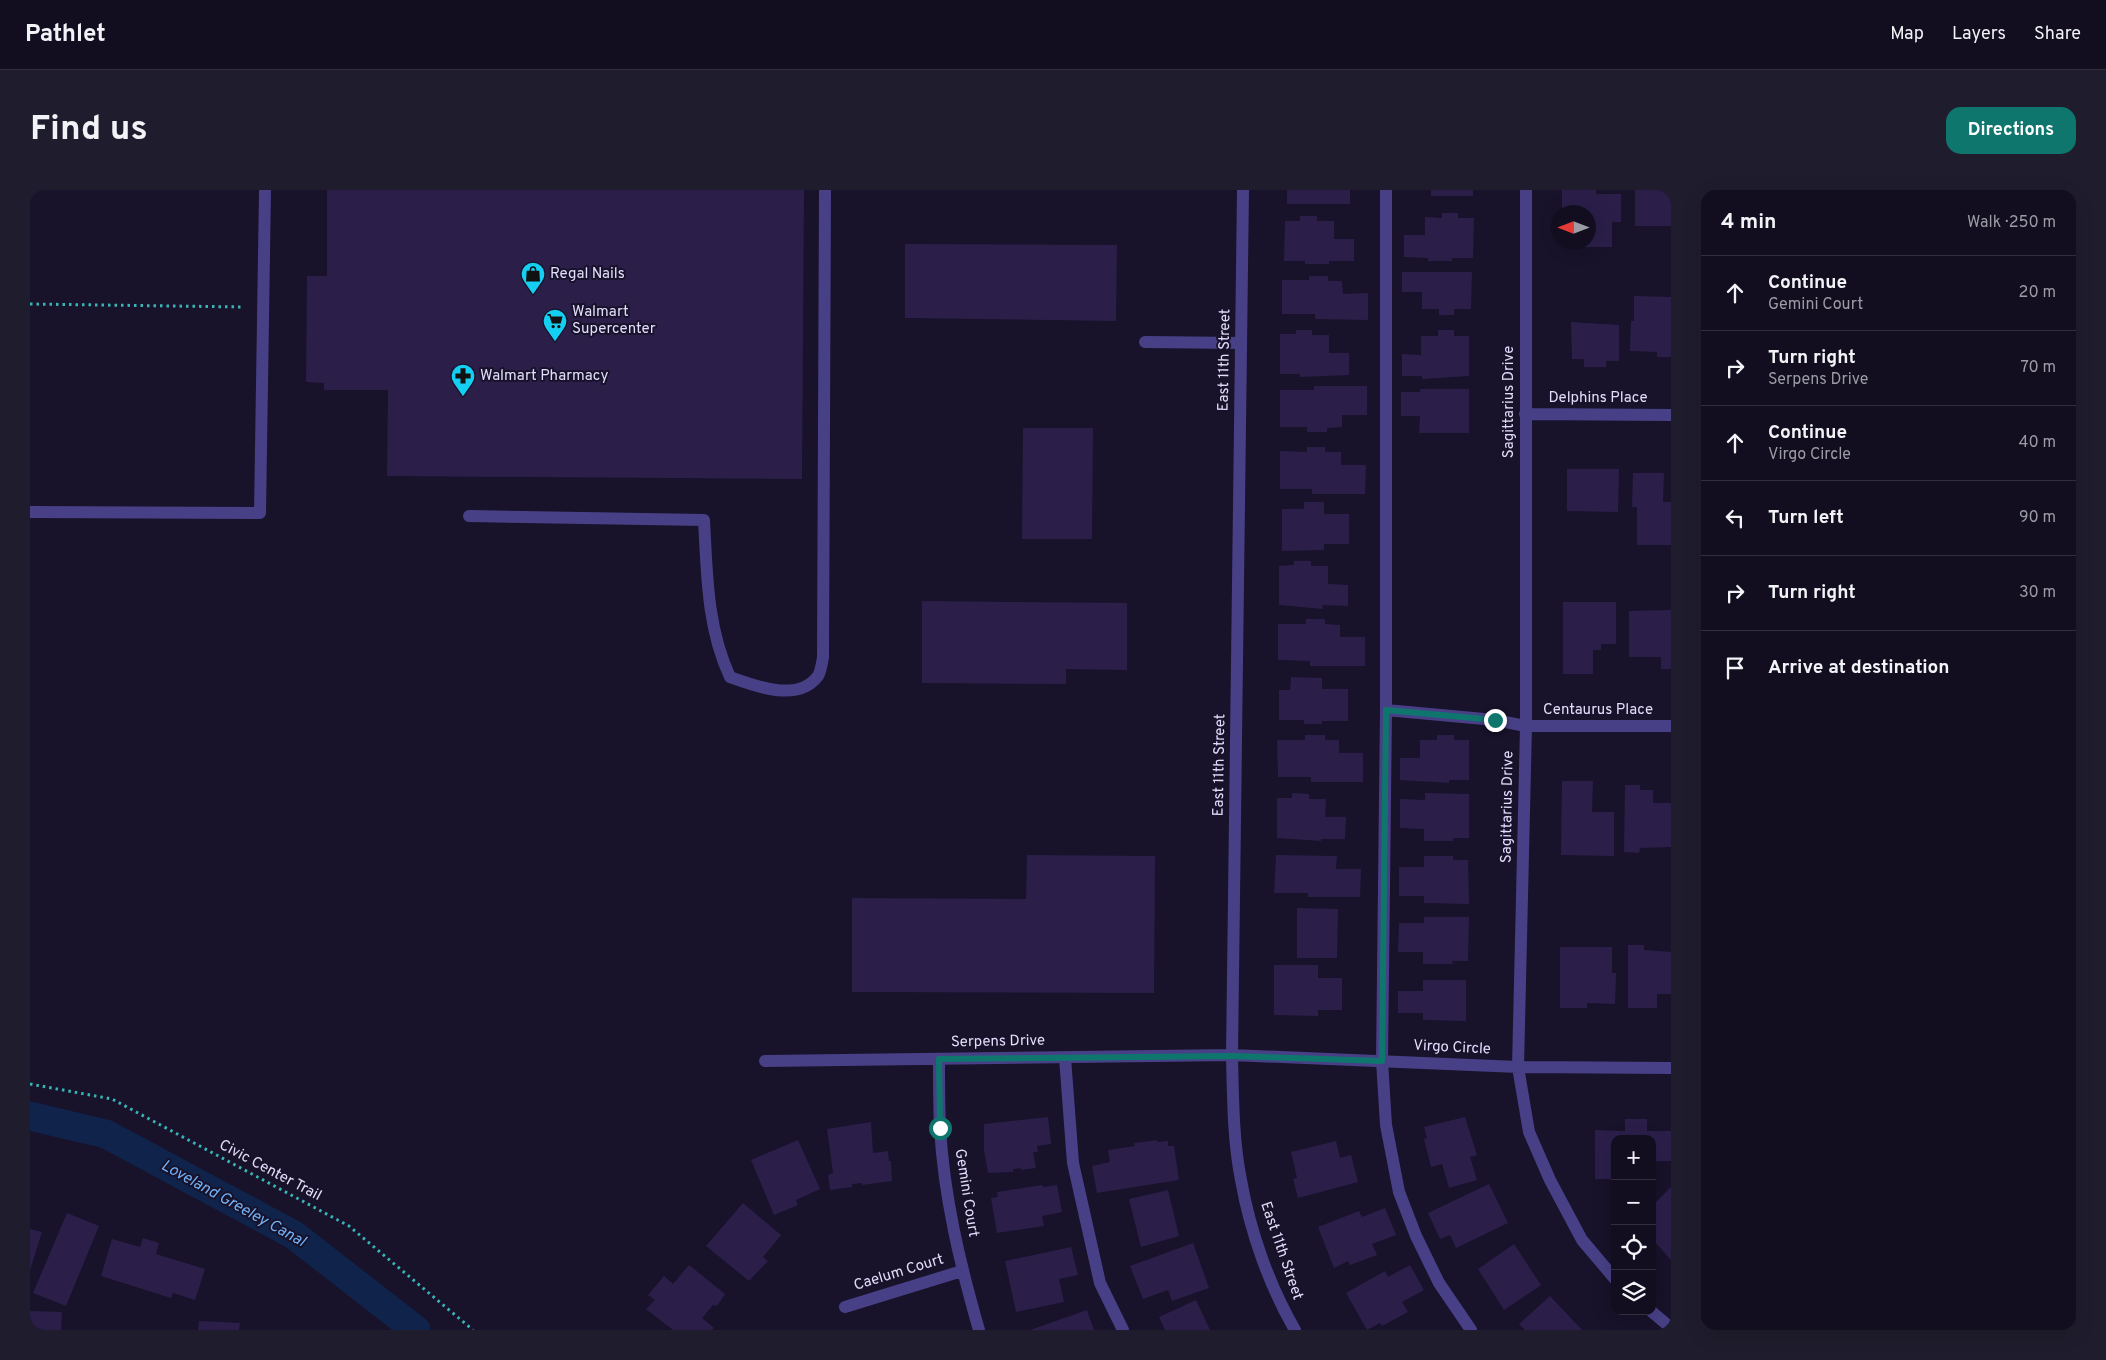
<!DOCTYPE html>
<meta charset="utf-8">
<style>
body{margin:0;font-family:Overpass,sans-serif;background:#1f1c2d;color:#f1f3f6}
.controls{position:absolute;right:15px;bottom:15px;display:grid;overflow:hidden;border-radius:10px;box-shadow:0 5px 20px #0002}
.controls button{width:45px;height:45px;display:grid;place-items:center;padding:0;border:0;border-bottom:1px solid #312e3e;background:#120e20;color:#f1f3f6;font:25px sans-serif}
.compass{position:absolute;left:1521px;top:15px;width:45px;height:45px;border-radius:50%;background:#120e20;box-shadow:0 5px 20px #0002;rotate:270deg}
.stop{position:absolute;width:15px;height:15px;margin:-11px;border:4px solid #0f766e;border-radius:50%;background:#fff}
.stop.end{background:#0f766e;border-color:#fff;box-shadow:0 1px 5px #0008}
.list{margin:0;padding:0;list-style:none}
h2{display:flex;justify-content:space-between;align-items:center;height:65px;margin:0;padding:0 20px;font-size:21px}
h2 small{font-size:16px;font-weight:400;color:#9c9ca5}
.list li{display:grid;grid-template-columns:32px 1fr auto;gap:15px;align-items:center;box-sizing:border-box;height:75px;padding:0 20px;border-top:1px solid #312e3e}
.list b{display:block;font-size:19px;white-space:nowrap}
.list p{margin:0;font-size:16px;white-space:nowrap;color:#9c9ca5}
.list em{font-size:16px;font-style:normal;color:#9c9ca5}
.icon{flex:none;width:28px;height:28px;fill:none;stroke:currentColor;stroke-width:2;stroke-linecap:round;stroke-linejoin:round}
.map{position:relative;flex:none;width:1641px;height:1140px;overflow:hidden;border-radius:15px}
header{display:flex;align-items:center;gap:30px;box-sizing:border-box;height:70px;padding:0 25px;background:#120e20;border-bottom:1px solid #312e3e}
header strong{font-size:24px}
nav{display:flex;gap:28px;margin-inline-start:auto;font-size:18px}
.intro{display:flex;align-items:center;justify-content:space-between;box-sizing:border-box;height:120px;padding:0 30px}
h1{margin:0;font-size:35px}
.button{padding:12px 22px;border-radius:15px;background:#0f766e;color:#fff;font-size:18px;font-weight:700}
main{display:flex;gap:30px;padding:0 30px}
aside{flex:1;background:#120e20;border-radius:15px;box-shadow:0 5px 20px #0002}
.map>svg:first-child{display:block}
</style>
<header>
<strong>Pathlet</strong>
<nav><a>Map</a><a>Layers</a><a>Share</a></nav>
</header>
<div class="intro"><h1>Find us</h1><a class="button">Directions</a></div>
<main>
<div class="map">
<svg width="1641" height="1140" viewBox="0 0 1641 1140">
<rect width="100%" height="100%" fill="#18122a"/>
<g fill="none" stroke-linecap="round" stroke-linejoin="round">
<path stroke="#10234b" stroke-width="29" d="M0,926L76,944L264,1045L386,1140"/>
</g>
<path fill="#2b1f4a" d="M297,0H774L772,289L357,286L358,200H294V193L276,192L277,86H297Z
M1257,0H1320V14H1257Z
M1401,0H1443V6H1401Z
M1532,0H1566V4H1591V32H1582V57H1550L1551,52H1558V22H1532Z
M1605,0H1641V36H1605Z
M1412,23H1428V28H1444L1443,68H1422V71H1398V68L1374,67V45H1395V27L1412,28Z
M1270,26H1287V31H1304V49H1324V71H1299V74H1275V71H1254L1255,31H1270Z
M875,54L1087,55L1086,131L875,128Z
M1372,82H1442L1441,119H1424V125H1409V119H1392V102H1372Z
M1279,86H1298V91H1312L1313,104L1338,103V130L1285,129V124H1252V90H1279Z
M1604,106L1641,107V167H1627V162L1600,161L1601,131H1604Z
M1541,132L1589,135V171H1576V177H1554V169H1542Z
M1266,140H1282V145H1299V163H1319V185L1270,187V184H1250V144H1266Z
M1408,140H1424V146H1439V186L1392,189V186H1372V164L1391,165V146H1408Z
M1284,196H1337V225H1312V237L1297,238V242H1277V237H1250V200H1284Z
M1390,199H1439V243H1389L1390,226H1371V202H1390Z
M993,238H1063L1062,349H992Z
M1277,257H1295V262H1311V275H1336L1335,304H1282V299H1250V261L1277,262Z
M1537,279H1589L1588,322L1537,321Z
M1603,283H1634L1633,312H1641V355H1607V317H1602Z
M1274,312H1294V324H1319V354H1294V360L1252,361V319H1274Z
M1264,371H1281V376H1298V394L1318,395V416L1292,415L1293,419L1249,415V376L1264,375Z
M892,411L1097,413V480L1036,479V494L892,493Z
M1533,412H1586V454H1571V460H1563V484H1533Z
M1641,420V479H1631V467H1599V421Z
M1276,429H1295V434L1310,435V447H1335V476H1280V471L1248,470V434H1276Z
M1261,487L1292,488V499H1318V531H1292V534H1274V530H1249V500H1260Z
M1275,545H1295V550H1309V563H1333V592H1281V587H1248L1247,550H1275Z
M1407,545H1424V550H1439V590H1419V593L1370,590V568H1390V550H1407Z
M1532,591H1563L1562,622H1584V666L1531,665Z
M1595,595H1610V600H1623V613H1641V657L1610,658L1609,663L1594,662Z
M1262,603L1279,604V609H1296L1295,627H1316L1315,649H1291V651L1247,648V608H1262Z
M1395,603L1439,604V648H1423V651H1394V639L1370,638V609L1395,610Z
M997,665L1125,666L1124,803L822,802V708L996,709Z
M1246,665L1307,666L1306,679H1331L1330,707H1278V703H1244Z
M1394,666H1423V670H1438L1439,714L1394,713V706H1369V677H1394Z
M1267,718L1308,719L1307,768H1267Z
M1394,727H1439L1438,771H1422L1423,774H1393V762H1368L1369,733H1394Z
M1598,755H1614V760L1641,762V804H1627V818H1598Z
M1530,757H1582V783H1586L1585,814L1557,813V818H1530Z
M1244,775H1288V788H1312V820H1288V826L1244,825Z
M1393,790H1436V831L1393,830V823H1368V801H1393Z
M1018,927L1021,954L1007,956L1008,962H1003L1006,978L991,980V978L983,979V982L958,983L954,960V934Z
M1435,927L1447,965L1440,967L1447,990L1419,998L1412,974L1401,977L1394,949L1397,948L1394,937Z
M1595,929H1617V941H1641V971H1622V949H1585V989H1565V940L1595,941Z
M841,932L843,963L858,961L859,971H861L862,991L832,995V993L822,994V997L800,1000L798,985L803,983L797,939Z
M768,950L790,999L766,1010L768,1015L744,1025L721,970Z
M1127,950V952L1138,951V956H1144L1149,990L1067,1003L1062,976L1080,972L1078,960L1105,956L1104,953Z
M1306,951L1310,968L1321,965L1328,992L1268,1008L1263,989L1267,988L1261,962Z
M1459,994L1478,1033L1426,1058L1420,1045L1410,1049L1398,1023Z
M1012,995L1013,997L1027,995L1032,1022L1012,1026L1014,1036L967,1043L961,1008L968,1007L967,1002Z
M1641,997V1070L1622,1049V1016Z
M1138,1000L1149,1046L1111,1057L1099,1009Z
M713,1013L751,1045L733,1067L738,1071L719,1091L676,1056Z
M1355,1018L1366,1045L1342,1054L1347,1065L1320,1075L1318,1071L1304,1078L1288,1037L1329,1021L1332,1027Z
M37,1023L69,1036L36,1116L3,1103Z
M0,1039L12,1042L0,1080Z
M113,1048L129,1053L126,1064L175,1079L165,1110L143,1103L141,1108L71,1086L82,1049L110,1057Z
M1163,1053L1179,1098L1142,1111L1138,1100L1113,1109L1100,1076Z
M1484,1054L1511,1095L1474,1120L1448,1079Z
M1041,1057L1048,1085L1029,1089L1034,1112L986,1122L975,1071Z
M659,1075L695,1104L687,1116L683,1115L672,1128L684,1138L682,1140H643L616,1119L625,1110L618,1105L634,1086L643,1094Z
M1380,1075L1394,1100L1372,1112L1378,1122L1352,1136L1350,1133L1337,1140L1316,1103L1355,1081L1358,1087Z
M1520,1106L1552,1140H1495L1489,1134Z
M1166,1110L1180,1140H1135L1129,1127Z
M1057,1120L1064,1140H1000Z
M0,1121L32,1122L31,1140H0Z
M169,1131L210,1133L209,1140H168Z"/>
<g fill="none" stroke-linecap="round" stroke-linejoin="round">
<path stroke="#38b6b6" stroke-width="3" stroke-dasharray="2.5 4" stroke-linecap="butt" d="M0,114L214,117
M0,894L82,909L319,1036L443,1140"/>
<path stroke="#474086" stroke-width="12" d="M1356,0V520L1352,871L1356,935L1369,1002L1386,1046L1409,1093L1441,1140
M1115,152L1211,153
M0,322L230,323L235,0
M439,326L674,330C677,384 677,438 700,487C725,496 768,513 788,486C791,481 792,473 793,467L795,0
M1356,520L1465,530L1496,536
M1035,868L1043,973L1070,1093L1093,1140"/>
<path stroke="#474086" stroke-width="12" d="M1213,0L1202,865C1203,907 1203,950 1211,990C1220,1041 1239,1095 1265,1140
M1496,0V536L1488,877L1499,942L1520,990L1552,1050L1585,1089
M1495,224L1641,225
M1496,536H1641
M909,869C909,892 909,915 910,938C914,1007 930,1074 949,1140
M735,871L1202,865L1488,877L1641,878
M815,1117L932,1081
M1621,1121L1641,1138"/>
</g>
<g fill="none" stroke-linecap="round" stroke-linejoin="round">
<path stroke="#0f766e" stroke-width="6" d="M910,938L909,869L1202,866L1352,871L1356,520L1465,530"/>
</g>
<defs>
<symbol id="shop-pin" viewBox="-11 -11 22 30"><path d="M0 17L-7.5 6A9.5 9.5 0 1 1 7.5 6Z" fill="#14cff2" stroke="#18122a"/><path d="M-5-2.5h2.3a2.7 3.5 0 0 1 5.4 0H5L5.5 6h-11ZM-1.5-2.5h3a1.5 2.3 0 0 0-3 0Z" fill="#111"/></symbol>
<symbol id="supermarket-pin" viewBox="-11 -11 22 30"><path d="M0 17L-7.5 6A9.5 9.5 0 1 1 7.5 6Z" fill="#14cff2" stroke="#18122a"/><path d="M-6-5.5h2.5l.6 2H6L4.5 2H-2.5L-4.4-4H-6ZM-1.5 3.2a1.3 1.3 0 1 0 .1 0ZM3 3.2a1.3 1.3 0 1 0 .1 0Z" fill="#111"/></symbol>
<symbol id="pharmacy-pin" viewBox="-11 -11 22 30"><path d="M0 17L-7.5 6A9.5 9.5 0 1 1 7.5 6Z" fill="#14cff2" stroke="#18122a"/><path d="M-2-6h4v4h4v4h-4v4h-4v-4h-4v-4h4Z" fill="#111"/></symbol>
</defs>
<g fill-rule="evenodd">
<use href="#shop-pin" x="489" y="70" width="28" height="38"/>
<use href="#supermarket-pin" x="511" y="117" width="28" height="38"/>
<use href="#pharmacy-pin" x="419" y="172" width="28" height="38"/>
</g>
<g text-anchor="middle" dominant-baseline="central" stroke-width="4" stroke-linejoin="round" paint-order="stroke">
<g font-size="15" fill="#e3ddfd" stroke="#18122a" text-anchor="start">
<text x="520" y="84">Regal Nails</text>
<text x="542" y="122">Walmart<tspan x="542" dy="17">Supercenter</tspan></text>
<text x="450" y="186">Walmart Pharmacy</text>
</g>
<g font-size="15" fill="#e3ddfd" stroke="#18122a">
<text transform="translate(1195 170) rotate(-89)">East 11th Street</text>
<text x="1568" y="208">Delphins Place</text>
<text transform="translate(1479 212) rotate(-90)">Sagittarius Drive</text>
<text x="1568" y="520">Centaurus Place</text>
<text transform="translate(1190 575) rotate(-89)">East 11th Street</text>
<text transform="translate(1478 617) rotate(-89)">Sagittarius Drive</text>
<text transform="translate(968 852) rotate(-1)">Serpens Drive</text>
<text transform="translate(1422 858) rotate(3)">Virgo Circle</text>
<text transform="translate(240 981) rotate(28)">Civic Center Trail</text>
<text transform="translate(936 1003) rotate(81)">Gemini Court</text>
<text transform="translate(1251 1061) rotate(71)">East 11th Street</text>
<text transform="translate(869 1083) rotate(-17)">Caelum Court</text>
</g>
<g font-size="16" font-style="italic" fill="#71b1f7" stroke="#18122a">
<text transform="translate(203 1014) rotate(29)">Loveland Greeley Canal</text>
</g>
</g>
</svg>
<div class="controls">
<button>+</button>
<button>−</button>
<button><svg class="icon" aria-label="locate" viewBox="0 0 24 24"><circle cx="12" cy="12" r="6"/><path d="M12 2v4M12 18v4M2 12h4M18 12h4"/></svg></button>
<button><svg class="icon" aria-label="layers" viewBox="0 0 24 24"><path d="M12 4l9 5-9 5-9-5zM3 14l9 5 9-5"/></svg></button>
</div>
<svg class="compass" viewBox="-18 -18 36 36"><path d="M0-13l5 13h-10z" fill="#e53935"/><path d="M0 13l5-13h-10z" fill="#9c9ca5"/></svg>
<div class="stop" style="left:910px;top:938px"></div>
<div class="stop end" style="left:1465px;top:530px"></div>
</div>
<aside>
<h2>4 min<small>Walk · 250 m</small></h2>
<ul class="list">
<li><svg class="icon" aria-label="ahead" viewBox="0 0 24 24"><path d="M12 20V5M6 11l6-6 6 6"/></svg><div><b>Continue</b><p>Gemini Court</p></div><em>20 m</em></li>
<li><svg class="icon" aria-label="right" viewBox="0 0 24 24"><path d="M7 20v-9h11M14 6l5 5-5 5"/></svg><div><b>Turn right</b><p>Serpens Drive</p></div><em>70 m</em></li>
<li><svg class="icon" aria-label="ahead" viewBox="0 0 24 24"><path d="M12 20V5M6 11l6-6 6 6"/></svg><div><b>Continue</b><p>Virgo Circle</p></div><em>40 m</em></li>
<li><svg class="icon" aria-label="left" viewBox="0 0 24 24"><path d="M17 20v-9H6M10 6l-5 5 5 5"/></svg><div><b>Turn left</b></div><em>90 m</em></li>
<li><svg class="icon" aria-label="right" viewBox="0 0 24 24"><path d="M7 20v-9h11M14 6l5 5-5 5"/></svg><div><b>Turn right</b></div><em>30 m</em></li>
<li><svg class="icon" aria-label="arrive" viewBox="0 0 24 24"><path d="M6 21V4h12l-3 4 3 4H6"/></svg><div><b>Arrive at destination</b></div></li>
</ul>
</aside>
</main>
